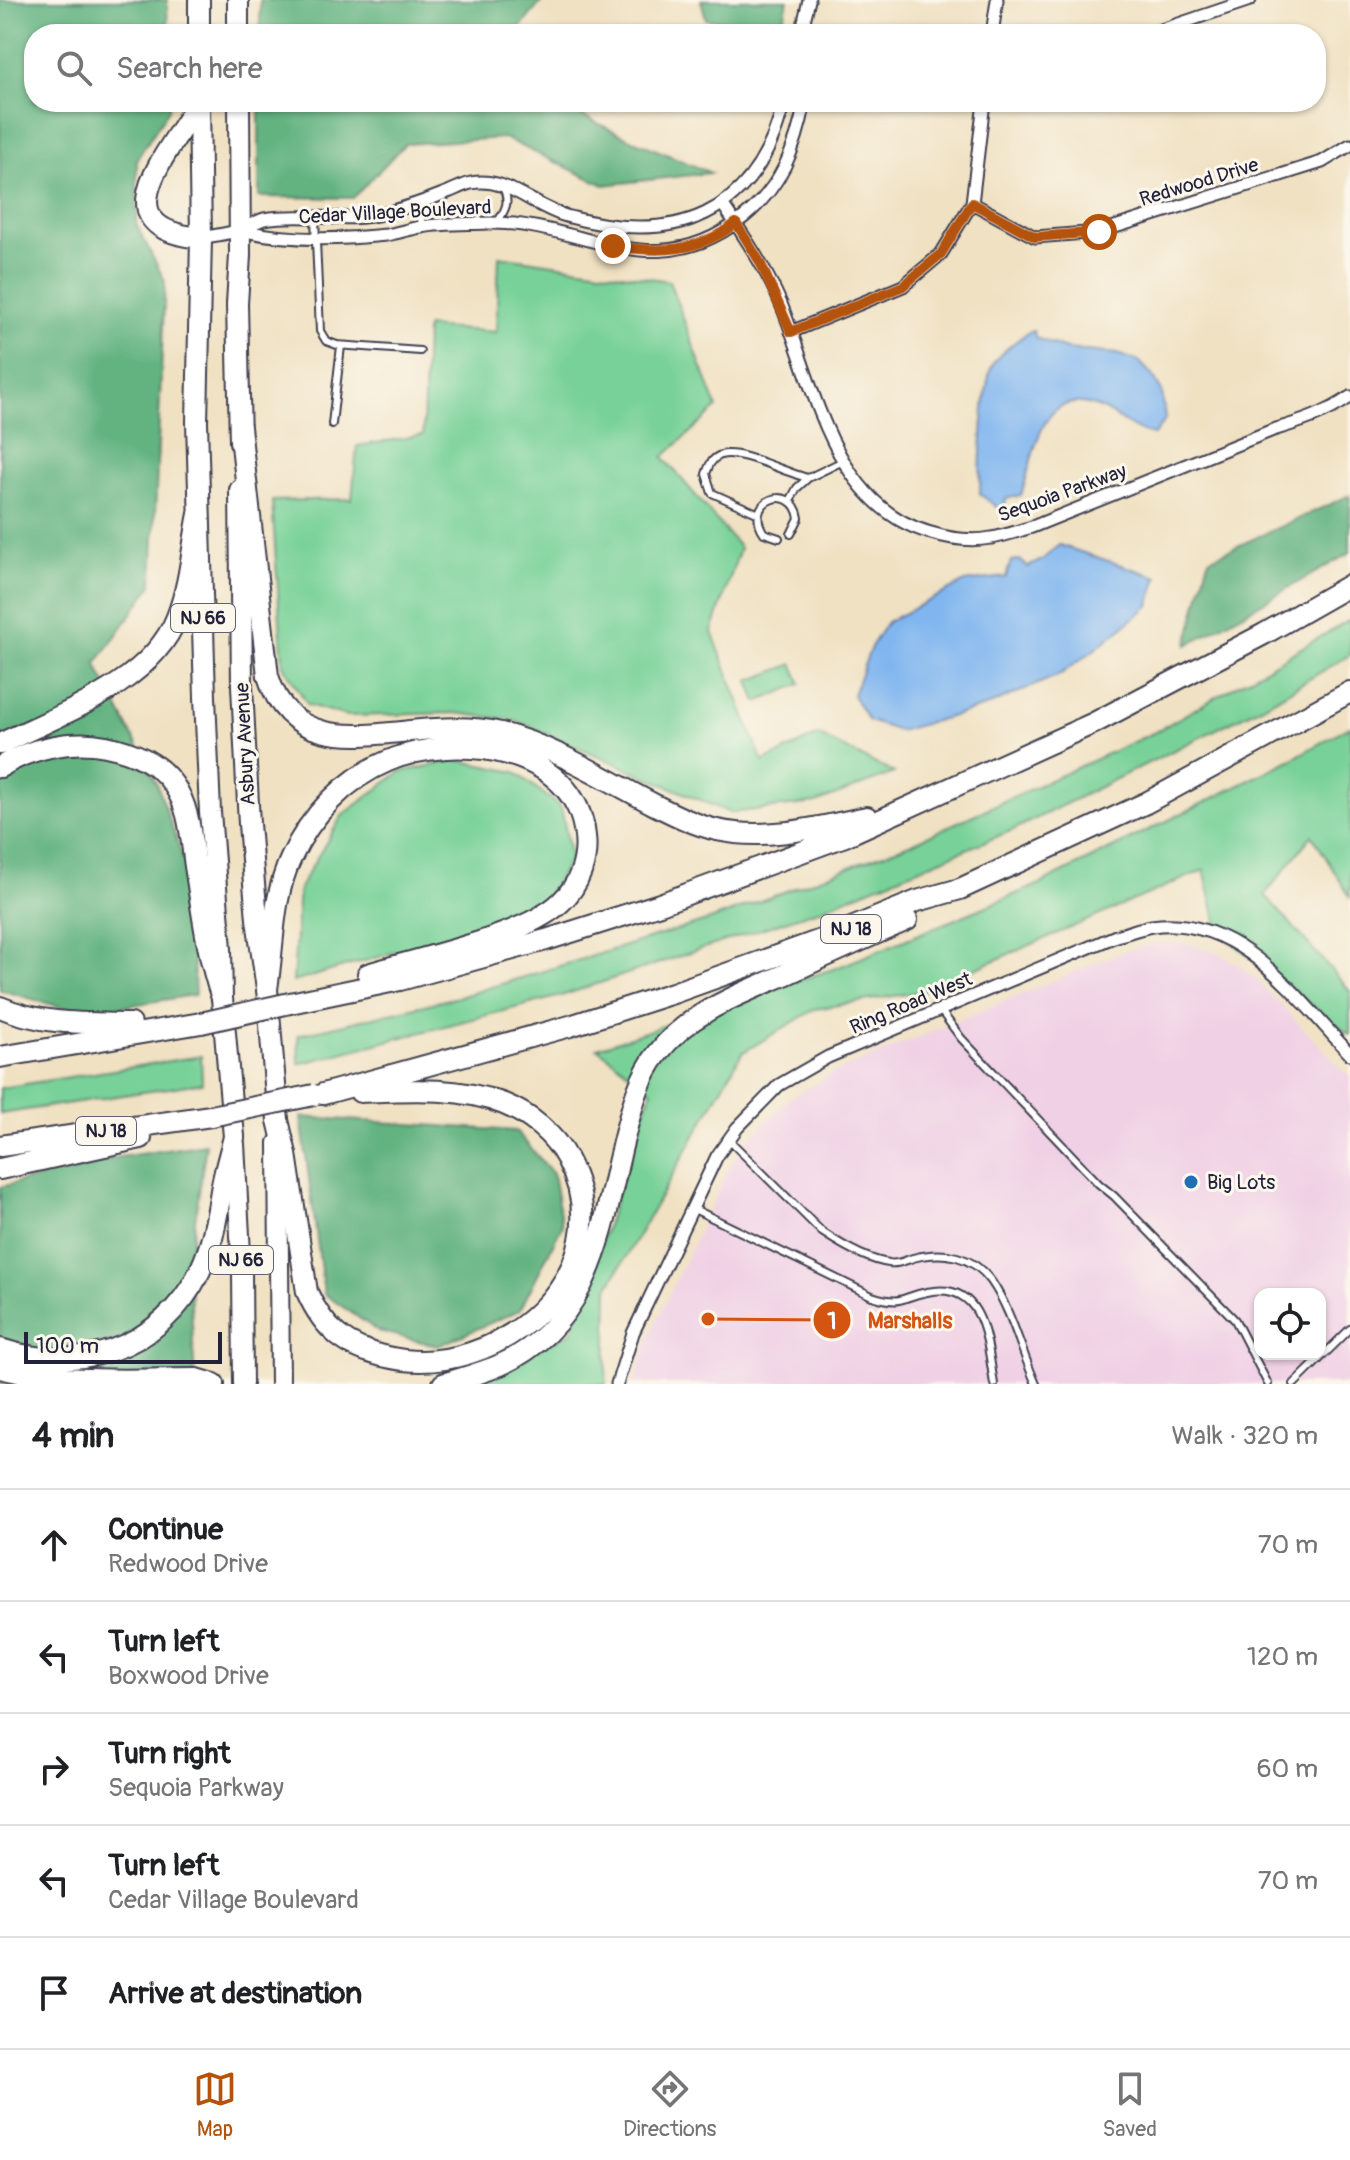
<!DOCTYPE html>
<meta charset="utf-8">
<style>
body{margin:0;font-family:Pangolin,sans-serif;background:#f2f2f2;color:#202124}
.controls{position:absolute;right:24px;bottom:24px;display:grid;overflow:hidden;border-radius:16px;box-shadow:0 2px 6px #0004}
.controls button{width:72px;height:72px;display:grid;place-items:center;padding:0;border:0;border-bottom:2px solid #e0e0e0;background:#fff;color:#202124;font:40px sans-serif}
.scale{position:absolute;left:24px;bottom:20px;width:198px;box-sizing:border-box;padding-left:8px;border:4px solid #22223b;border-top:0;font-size:22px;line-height:28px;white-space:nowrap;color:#22223b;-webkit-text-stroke:6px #fbf7ec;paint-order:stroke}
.stop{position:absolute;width:24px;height:24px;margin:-18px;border:6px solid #b45309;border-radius:50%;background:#fff}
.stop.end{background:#b45309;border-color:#fff;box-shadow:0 2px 8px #0008}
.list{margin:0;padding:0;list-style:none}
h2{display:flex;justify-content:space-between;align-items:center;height:104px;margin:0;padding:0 32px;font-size:34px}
h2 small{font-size:26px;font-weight:400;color:#757577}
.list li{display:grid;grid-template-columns:52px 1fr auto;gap:24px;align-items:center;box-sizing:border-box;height:112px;padding:0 32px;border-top:2px solid #e0e0e0}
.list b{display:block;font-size:30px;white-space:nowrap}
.list p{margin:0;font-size:26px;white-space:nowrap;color:#757577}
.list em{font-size:26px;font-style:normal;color:#757577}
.icon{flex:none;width:44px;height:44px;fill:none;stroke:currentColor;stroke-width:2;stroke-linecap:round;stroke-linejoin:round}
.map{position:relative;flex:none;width:1350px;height:1384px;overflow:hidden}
.search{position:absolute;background:#fff;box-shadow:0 2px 6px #0004;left:24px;right:24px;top:24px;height:88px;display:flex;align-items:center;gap:20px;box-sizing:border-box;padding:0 28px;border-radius:32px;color:#757577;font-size:30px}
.sheet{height:664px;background:#fff}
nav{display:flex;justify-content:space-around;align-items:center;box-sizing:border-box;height:112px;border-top:2px solid #e0e0e0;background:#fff;font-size:22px;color:#757577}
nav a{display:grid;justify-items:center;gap:4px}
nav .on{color:#b45309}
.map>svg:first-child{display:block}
</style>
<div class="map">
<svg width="1350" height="1384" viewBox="0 0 1350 1384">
<rect width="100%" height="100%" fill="#fbf7ec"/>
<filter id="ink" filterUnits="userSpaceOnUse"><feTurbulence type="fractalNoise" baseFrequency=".0125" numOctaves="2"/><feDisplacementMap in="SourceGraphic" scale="16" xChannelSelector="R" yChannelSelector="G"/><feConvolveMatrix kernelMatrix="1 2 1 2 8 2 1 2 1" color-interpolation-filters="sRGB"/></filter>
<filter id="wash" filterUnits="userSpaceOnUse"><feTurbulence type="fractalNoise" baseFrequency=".006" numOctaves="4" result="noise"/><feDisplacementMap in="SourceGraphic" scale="32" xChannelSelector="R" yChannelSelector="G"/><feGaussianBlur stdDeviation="1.8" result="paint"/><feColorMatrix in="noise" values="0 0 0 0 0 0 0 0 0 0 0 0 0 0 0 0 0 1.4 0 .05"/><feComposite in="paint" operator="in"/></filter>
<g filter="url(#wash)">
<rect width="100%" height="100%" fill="#f0e1c2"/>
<path fill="#f0d0e5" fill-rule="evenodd" d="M1156,943L1190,944L1221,954L1252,975L1350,1077V1384H634L648,1339L731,1164L749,1139L790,1098L835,1072L1122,952ZM1260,1294H1320V1354H1260Z"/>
<path fill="#78d198" stroke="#4d7a6a" stroke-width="2" d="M499,256L669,281L717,408L663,457L740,548L712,632L763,762L818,735L894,773L816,803L730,813L515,720L454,713L347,716L308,705L283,665L272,501L352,499L357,446L423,435L426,327L496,332Z
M1350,620V655L1263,706L1013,830L818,910L561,996L299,1064L298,1035L462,996L713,919L912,843L1153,733Z
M793,664L801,684L757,702L749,681Z
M1350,726V897L1312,835L1265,895L1350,991V1035L1228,939L1218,927L1204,870L924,991L815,1009L742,1053L608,1288L606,1384H461L571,1333L652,1090L597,1048L839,967L1038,885L1292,759Z
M457,760L515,772L561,807L571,858L545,900L501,921L293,982L299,888L342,816L400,772Z
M201,1056L202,1083L0,1114V1088Z"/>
<path fill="#62b380" stroke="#426a5e" stroke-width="2" d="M0,0H167L168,34H34V102H169V109L137,159V226L165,281L152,585L96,664L157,784L188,873L195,995L82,1013L0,990Z
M260,0H543L518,30V34H260Z
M701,0H788L782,29L706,19Z
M259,102H555L626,137L711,173L604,185L504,138L405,144L353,198L259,197Z
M1350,495V553L1187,645L1209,559Z
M301,1117L516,1131L553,1174L562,1226L520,1310L438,1346L378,1331L324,1294Z
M206,1144L189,1262L195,1384H0V1187L119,1157Z"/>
<path fill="#80b6ef" stroke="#516c95" stroke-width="2" d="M1033,330L1036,338L1066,349L1117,354L1139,361L1153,376L1162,392L1165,420L1154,435C1136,432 1121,419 1104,410C1039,379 1036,453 1021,495L1006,499L1004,507L998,508L980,494C980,467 982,383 994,362C999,354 1024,334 1033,330Z
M1059,545L1158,577L1149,606L1094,650L1061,674L985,707L899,731L869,721L853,695L871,647L887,622L965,582L1006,577L1011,561L1020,560L1028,567L1042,560Z"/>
</g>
<g filter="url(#ink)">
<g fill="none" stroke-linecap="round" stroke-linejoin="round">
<defs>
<path id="service" d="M416,203L423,226
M315,218L320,331L326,341L337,345L420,351
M497,223C506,209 510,202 503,187
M332,424L341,346
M790,501L797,488L808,478
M759,514L712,493L706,474C709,465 712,458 721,455C740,449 786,473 808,478L843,461
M779,538L764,533C742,501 793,481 799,518L791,534
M941,1011L961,1038L1099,1184L1114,1196L1235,1320L1268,1384
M728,1139L822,1232C840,1244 867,1260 889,1263C897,1265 906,1260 913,1258C943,1250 972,1255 991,1281C1012,1311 1021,1351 1036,1384
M692,1208L872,1296C904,1306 899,1297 927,1292C985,1280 987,1342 994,1384
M1294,1384L1350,1329"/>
<path id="minor" d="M801,34L809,0
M992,34L997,0
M1149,34L1250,0
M984,102L972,203L1035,237L1099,232L1322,162L1350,145
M723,205C745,237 766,269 781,304C814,384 833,507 931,533C951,539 970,542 991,538C1004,536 1018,531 1032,527L1273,430C1300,422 1326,414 1350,397
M241,230C286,241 339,240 386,235C398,233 409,229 421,227C443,223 466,224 488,223C584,221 651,290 744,217C781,187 796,148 805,102
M201,238C214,235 230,234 242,229C250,226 257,221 264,219C304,212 346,224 385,213C406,208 428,200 448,192C456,189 463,185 471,183C507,176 533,207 566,216C674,246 757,217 784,102
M791,332L903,286L941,254L972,203
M617,1384L633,1333L717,1156L737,1128L779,1085L828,1057L1116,936C1128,933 1140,928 1152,926C1239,913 1298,999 1350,1054"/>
<path id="primary" d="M278,1143L280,1384
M235,1144L242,1272L243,1384"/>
<path id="trunk" d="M199,0V34
M238,0V34
M198,102C172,150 96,228 201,238
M199,102L201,238L197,422L205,697L210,812L221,949L222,998L234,1137
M239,102L240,255L237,304L240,442
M240,490L242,686L249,824L257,919L267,989L278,1120"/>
<path id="motorway" d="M240,427L268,676C289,746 352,737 410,731C440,728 471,726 501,733C553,746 607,780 655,805C675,815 695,825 717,830C767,841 818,827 867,817
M0,744C60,714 151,684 177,617C190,584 192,548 199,514
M0,767C30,748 71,739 106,746C131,751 158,762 173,784C190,807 191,839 195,866C202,910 207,955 222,998
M267,989C274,945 272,898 291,858C310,816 345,779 388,761C455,732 576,747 585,836C588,861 579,885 561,902C525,937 418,958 368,974
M290,1003L400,980L546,940L660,904L845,836L1094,723L1264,634L1350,585
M0,1007C42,1025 86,1023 131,1024
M0,1057L201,1023
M323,1094L570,1026L673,993L832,936L917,901L960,889L1146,803L1350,692
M278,1120L286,1154L307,1292C324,1330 346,1348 387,1357C498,1383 627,1272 567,1159C554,1134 529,1114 504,1104C459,1086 407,1090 360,1092
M0,1146L211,1116
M0,1169L141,1138
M0,1349C89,1378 177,1341 208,1251C216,1229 218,1207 222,1185C225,1169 230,1153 234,1137
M0,1368C63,1384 132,1379 197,1379L214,1384
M443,1384C462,1378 482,1373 500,1365C592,1324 602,1229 623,1142C631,1111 638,1078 658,1053C691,1010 744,993 791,972C830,954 868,937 907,920"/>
</defs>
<use href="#service" stroke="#413f4f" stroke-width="10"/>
<use href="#minor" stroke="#413f4f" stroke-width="15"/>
<use href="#primary" stroke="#413f4f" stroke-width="22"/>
<use href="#trunk" stroke="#413f4f" stroke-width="24"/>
<use href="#motorway" stroke="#413f4f" stroke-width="24"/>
<use href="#service" stroke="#fff" stroke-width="6"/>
<use href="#minor" stroke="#fff" stroke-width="11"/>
<use href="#primary" stroke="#fff" stroke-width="18"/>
<use href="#trunk" stroke="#fff" stroke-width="20"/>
<use href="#motorway" stroke="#fff" stroke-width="20"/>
<defs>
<path id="motorway-bridge" d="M201,1023L290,1003
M211,1116L314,1095"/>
</defs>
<use href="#motorway-bridge" stroke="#413f4f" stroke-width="24" stroke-linecap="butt"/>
<use href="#motorway-bridge" stroke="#fff" stroke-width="20"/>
</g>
</g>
<g fill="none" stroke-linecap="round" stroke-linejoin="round" filter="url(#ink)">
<path stroke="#b45309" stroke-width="10" d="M613,246C659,253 698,253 736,223L760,262L791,332L903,286L941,254L972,203L1035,237L1099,232"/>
</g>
<circle fill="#1f6fb2" stroke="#fbf7ec" stroke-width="3" cx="1191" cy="1182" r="8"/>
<g text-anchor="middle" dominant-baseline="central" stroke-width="6" stroke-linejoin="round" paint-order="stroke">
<g fill="#fbf7ec" stroke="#636270" stroke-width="2">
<rect x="171" y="604" width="64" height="28" rx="6"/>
<rect x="821" y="915" width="60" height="28" rx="6"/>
<rect x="76" y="1117" width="60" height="28" rx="6"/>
<rect x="209" y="1246" width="64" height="28" rx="6"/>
</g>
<g font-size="18" font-weight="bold" fill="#22223b">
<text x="203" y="618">NJ 66</text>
<text x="851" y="929">NJ 18</text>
<text x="106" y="1131">NJ 18</text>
<text x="241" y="1260">NJ 66</text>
</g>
<g font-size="20" fill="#22223b" stroke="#fbf7ec">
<text transform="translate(1199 182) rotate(-17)">Redwood Drive</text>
<text transform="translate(395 212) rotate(-3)">Cedar Village Boulevard</text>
<text transform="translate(1062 493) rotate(-20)">Sequoia Parkway</text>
<text transform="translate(245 744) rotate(-93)">Asbury Avenue</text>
<text transform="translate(911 1003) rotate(-23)">Ring Road West</text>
</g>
<g font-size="20" fill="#22223b" stroke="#fbf7ec" text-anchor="start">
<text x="1207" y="1182">Big Lots</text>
</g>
</g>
<path fill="none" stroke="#d45411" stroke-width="3" d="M708 1319L832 1320"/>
<g fill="#d45411" stroke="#fbf7ec" stroke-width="3">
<circle cx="708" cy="1319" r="8"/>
<circle cx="832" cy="1320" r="20"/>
</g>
<g font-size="24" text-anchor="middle" font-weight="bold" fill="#fff">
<text x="832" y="1329">1</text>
</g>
<g font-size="22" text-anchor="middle" font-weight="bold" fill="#d45411" stroke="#fbf7ec" stroke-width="6" stroke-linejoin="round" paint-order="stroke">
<text x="910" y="1328">Marshalls</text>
</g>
</svg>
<div class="controls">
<button><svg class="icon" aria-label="locate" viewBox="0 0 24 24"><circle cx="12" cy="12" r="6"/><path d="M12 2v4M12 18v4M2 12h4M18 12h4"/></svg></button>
</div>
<div class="scale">100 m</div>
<div class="stop" style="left:1099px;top:232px"></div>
<div class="stop end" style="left:613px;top:246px"></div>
<div class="search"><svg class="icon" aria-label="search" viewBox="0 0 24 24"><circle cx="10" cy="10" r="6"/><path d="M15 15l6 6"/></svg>Search here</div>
</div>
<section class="sheet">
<h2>4 min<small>Walk · 320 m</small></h2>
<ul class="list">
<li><svg class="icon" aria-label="ahead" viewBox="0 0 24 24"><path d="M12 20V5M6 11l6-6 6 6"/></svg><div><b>Continue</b><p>Redwood Drive</p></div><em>70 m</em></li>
<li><svg class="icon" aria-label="left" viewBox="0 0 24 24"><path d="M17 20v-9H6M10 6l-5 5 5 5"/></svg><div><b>Turn left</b><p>Boxwood Drive</p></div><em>120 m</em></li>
<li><svg class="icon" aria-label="right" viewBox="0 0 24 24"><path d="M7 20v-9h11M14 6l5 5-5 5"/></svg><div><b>Turn right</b><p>Sequoia Parkway</p></div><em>60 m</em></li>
<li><svg class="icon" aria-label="left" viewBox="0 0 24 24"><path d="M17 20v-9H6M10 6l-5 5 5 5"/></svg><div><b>Turn left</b><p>Cedar Village Boulevard</p></div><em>70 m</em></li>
<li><svg class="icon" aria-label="arrive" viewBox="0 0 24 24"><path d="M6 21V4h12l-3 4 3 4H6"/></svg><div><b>Arrive at destination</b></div></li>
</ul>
</section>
<nav>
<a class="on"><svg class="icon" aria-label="map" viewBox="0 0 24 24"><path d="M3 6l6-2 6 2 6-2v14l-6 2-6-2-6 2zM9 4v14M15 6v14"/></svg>Map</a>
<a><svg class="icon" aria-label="directions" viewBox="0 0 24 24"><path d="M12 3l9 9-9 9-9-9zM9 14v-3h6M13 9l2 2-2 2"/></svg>Directions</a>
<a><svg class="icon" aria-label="saved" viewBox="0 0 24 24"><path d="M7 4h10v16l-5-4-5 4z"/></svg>Saved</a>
</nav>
